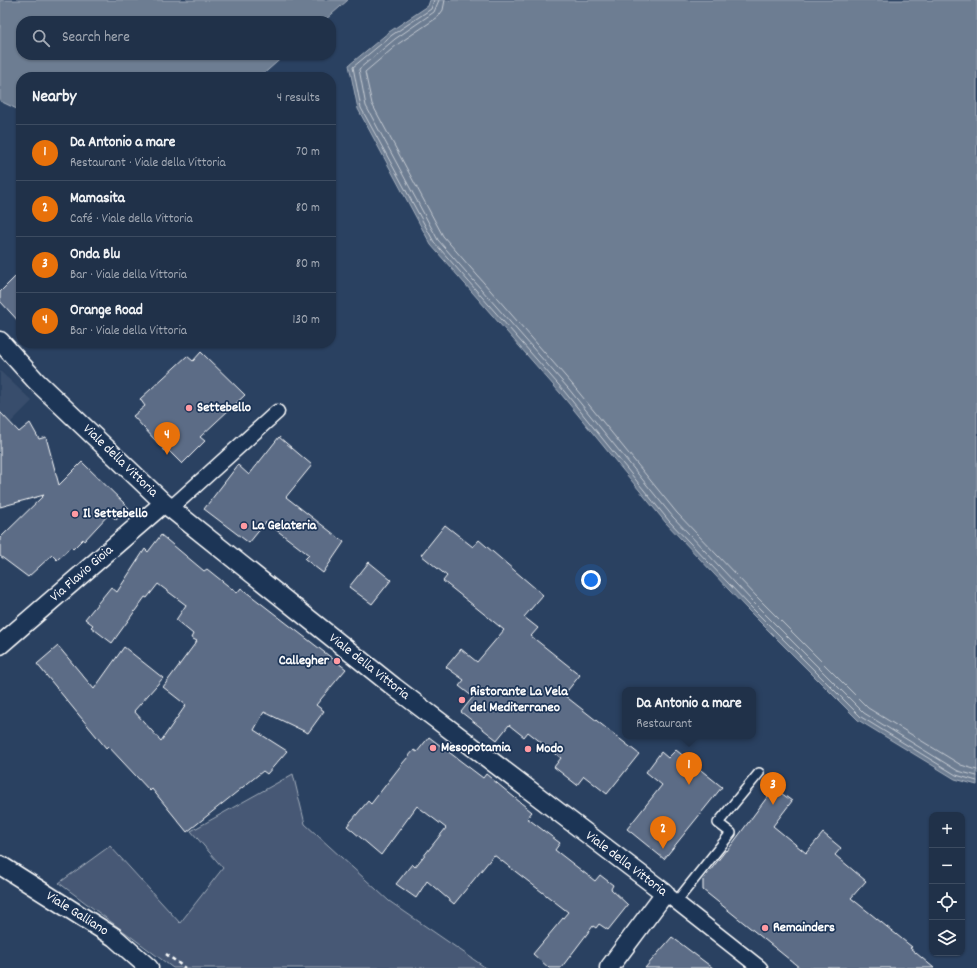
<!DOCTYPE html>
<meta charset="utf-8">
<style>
body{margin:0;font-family:Dekko,sans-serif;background:#283950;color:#f1f3f6}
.controls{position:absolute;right:12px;bottom:12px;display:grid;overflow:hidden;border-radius:8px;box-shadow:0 1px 3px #0004}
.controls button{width:36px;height:36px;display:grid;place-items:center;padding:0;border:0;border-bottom:1px solid #3d4c61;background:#203149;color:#f1f3f6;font:20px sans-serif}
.you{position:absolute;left:591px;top:580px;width:14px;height:14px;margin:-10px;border:3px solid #fff;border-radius:50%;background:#1a73e8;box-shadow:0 0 0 6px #1a73e833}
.badge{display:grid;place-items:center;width:26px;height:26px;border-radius:50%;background:#e797bd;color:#fff;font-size:13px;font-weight:700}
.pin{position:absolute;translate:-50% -33px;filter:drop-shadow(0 1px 2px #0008)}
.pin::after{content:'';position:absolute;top:21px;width:14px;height:12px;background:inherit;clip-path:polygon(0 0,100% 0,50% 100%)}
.popup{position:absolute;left:622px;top:687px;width:134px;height:52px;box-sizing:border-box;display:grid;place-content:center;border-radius:8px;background:#203149;filter:drop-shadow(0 1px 3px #0005);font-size:13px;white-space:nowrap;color:#a2a9b4}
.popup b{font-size:15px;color:#f1f3f6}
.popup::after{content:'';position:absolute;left:50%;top:100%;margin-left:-8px;border:8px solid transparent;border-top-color:#203149}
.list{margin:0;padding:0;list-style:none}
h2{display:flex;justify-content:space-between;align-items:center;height:52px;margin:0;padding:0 16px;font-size:17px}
h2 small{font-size:13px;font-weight:400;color:#a2a9b4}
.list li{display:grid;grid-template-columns:26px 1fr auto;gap:12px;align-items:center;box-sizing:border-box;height:56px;padding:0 16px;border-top:1px solid #3d4c61}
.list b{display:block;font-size:15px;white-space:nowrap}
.list p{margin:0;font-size:13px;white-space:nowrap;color:#a2a9b4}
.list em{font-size:13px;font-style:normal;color:#a2a9b4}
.icon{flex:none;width:22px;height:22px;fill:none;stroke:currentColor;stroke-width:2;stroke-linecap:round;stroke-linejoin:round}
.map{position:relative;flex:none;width:977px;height:968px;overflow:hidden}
.search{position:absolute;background:#203149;box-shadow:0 1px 3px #0004;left:16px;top:16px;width:320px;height:44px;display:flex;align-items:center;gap:10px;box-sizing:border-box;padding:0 14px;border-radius:16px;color:#a2a9b4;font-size:15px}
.panel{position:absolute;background:#203149;box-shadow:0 1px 3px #0004;left:16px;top:72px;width:320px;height:276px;border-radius:16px}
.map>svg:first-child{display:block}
</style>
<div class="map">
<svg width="977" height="968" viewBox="0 0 977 968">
<rect width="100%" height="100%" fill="#2a4161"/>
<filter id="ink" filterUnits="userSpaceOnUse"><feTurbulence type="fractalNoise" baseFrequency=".025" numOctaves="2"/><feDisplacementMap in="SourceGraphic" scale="8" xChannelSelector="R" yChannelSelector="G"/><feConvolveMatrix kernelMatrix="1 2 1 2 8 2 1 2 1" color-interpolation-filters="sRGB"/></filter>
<g filter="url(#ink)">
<path fill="#394e6c" d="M0,371L32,401L0,433Z"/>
<path fill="#465975" stroke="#a2acba" d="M293,774L305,824L389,901L486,968H173L59,883L110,846L180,923L223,868L191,831Z"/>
<path fill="#6d7d92" stroke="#a7b1be" d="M0,0H348L324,21H21V55H285L260,77H21V111L0,101Z
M430,0H977V785L955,779L858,720L746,608L666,523L561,394L431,245L358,109L349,65L389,32L428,6Z"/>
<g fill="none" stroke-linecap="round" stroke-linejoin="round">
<path stroke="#c5cbd3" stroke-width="1" d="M434,0L431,9L392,35L353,67L361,108L434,242L564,391L669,521L749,605L861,717L956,775L977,781
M439,0L434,12L395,39L359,69L366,106L438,240L568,388L673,517L752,601L864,713L958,771L977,776
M445,0L443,10L438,17L398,44L365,72L372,104L443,236L572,384L677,513L757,597L868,708L961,765L977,770"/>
</g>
<path fill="#5b6c86" stroke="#fff" d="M21,271V324L0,301V292Z
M201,352L245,395L200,437L205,441L182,464L168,450L166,452L133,416L145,406L140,399L151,389L187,356L193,361Z
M0,412L19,432L30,423L39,439L46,437L59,485L82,462L129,508L116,520L110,513L84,541L83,539L73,549L71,547L57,560L52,555L28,577L0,556V538L44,495L0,507Z
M279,437L312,465L286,497L344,542L323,573L305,559L309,555L266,522L249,543L204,509L238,465L249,475Z
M445,525L473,547L479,540L543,595L524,617L538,628L531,636L580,675L564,695L639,754L607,794L584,776L577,785L554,767L561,758L528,732L524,737L509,725L497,740L461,712L473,697L459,686L464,680L446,667L461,649L477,662L504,630L443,581L447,576L421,555Z
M161,535L204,571L207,569L237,593L241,588L346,669L316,705L324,711L308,733L264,712L254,730L287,751L267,774L263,771L187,832L152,789L150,791L108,746L106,748L37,664L58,646L94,689L124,647L163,678L134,711L161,741L186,705L163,687L197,641L191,638L193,634L176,620L186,605L158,584L147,598L145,597L112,643L91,627L93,625L85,619L111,587L117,592L145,549L148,552Z
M369,562L391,580L372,604L349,587Z
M429,737L483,778L486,774L532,812L527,818L560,843L555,850L595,881L600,875L613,885L611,889L628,905L608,930L599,924L596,928L593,926L561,968H549L533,954L568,912L494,855L454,904L427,881L416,898L396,884L412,864L415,867L446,828L417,806L381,855L347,826L368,801L371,804L402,764L414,750L417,752Z
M676,750L722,787L664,859L627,829L662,785L646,772L661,752L668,758Z
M774,788L792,801L773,826L806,853L823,833L841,848L835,855L866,881L851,898L912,947L910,948L934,968H800L703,890V880L726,850L727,851Z
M672,937L689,950L713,968H645Z"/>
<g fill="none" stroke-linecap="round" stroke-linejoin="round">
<defs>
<path id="service" d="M676,902L731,833L718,823L759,773"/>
<path id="pedestrian" d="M171,508L277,412
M665,893L760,968"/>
<path id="minor" d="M0,341L36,381L164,503L394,687L665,893L609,968
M0,645L164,503
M0,865L114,937L149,968"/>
</defs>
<use href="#service" stroke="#fff" stroke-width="12"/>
<use href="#pedestrian" stroke="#fff" stroke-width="17"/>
<use href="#minor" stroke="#fff" stroke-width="21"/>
<path stroke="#fff" stroke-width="2.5" stroke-dasharray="4 3" stroke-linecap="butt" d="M166,954L185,968"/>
<use href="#service" stroke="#1d3557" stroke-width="9"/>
<use href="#pedestrian" stroke="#1d3557" stroke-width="14"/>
<use href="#minor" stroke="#1d3557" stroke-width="18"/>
</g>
</g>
<g fill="#ff9aa2" stroke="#1d3557" stroke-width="1.5">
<circle cx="189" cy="408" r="4"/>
<circle cx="75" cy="514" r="4"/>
<circle cx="244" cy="526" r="4"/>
<circle cx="337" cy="661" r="4"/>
<circle cx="462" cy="700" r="4"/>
<circle cx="433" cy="748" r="4"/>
<circle cx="528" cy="749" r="4"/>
<circle cx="765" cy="928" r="4"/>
</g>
<g text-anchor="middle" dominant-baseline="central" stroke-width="3.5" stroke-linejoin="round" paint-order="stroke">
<g font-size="14" font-weight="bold" fill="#fff" stroke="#1d3557" text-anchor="start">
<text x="197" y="408">Settebello</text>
<text x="83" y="514">Il Settebello</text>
<text x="252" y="526">La Gelateria</text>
<text x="329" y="661" text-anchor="end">Callegher</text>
<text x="470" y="692">Ristorante La Vela<tspan x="470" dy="16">del Mediterraneo</tspan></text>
<text x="441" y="748">Mesopotamia</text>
<text x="536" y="749">Modo</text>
<text x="773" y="928">Remainders</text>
</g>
<g font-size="14" fill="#fff" stroke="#1d3557">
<text transform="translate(120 461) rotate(44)">Viale della Vittoria</text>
<text transform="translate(82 574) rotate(-41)">Via Flavio Gioia</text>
<text transform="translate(369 667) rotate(38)">Viale della Vittoria</text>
<text transform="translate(626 864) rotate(37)">Viale della Vittoria</text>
<text transform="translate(77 914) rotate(32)">Viale Galliano</text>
</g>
</g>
</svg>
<div class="controls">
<button>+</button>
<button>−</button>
<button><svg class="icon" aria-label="locate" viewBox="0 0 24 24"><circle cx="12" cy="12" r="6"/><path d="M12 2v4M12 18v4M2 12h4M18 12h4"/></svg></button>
<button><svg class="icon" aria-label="layers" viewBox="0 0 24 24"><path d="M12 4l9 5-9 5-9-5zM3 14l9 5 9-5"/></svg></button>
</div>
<div class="you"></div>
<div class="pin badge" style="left:689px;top:785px;background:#e8710a">1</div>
<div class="popup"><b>Da Antonio a mare</b>Restaurant</div>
<div class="pin badge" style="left:663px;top:849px;background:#e8710a">2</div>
<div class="pin badge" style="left:773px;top:805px;background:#e8710a">3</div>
<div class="pin badge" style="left:167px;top:455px;background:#e8710a">4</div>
<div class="search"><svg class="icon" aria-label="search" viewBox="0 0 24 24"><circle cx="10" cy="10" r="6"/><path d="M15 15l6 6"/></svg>Search here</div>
<section class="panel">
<h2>Nearby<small>4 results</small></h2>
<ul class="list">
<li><span class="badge" style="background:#e8710a">1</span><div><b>Da Antonio a mare</b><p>Restaurant · Viale della Vittoria</p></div><em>70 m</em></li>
<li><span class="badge" style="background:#e8710a">2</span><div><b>Mamasita</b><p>Café · Viale della Vittoria</p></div><em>80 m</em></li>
<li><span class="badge" style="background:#e8710a">3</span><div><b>Onda Blu</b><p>Bar · Viale della Vittoria</p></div><em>80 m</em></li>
<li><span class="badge" style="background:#e8710a">4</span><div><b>Orange Road</b><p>Bar · Viale della Vittoria</p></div><em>130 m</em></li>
</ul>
</section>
</div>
